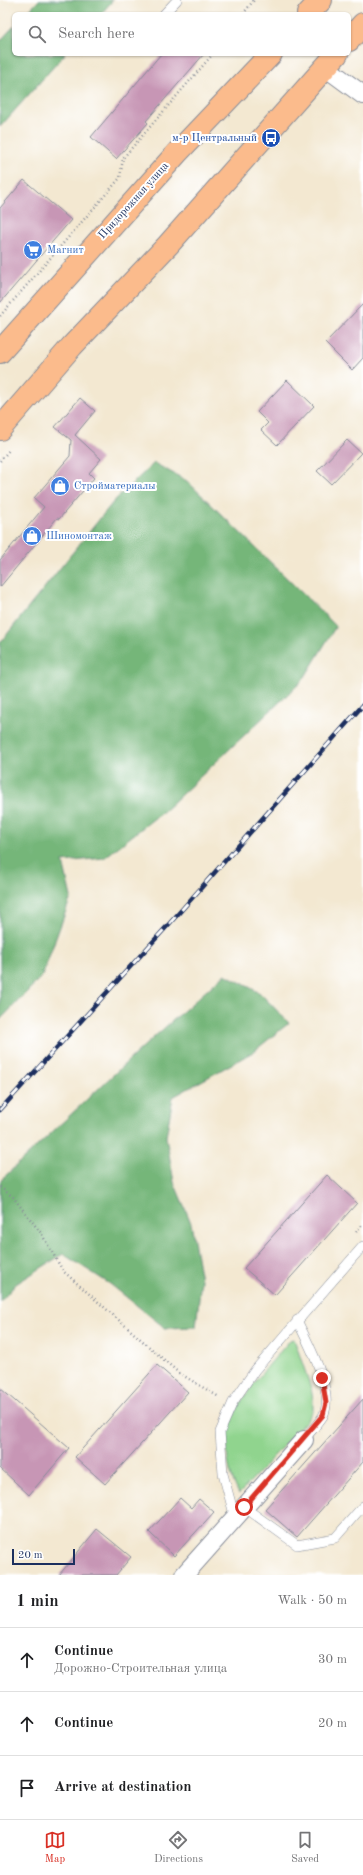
<!DOCTYPE html>
<meta charset="utf-8">
<style>
body{margin:0;font-family:"Old Standard TT",serif;background:#f6f6f6;color:#202124}
.scale{position:absolute;left:12px;bottom:10px;width:63px;box-sizing:border-box;padding-left:4px;border:2px solid #1b2f5e;border-top:0;font-size:11px;line-height:14px;white-space:nowrap;color:#1b2f5e;-webkit-text-stroke:3px #fff;paint-order:stroke}
.stop{position:absolute;width:12px;height:12px;margin:-9px;border:3px solid #d93025;border-radius:50%;background:#fff}
.stop.end{background:#d93025;border-color:#fff;box-shadow:0 1px 4px #0008}
.list{margin:0;padding:0;list-style:none}
h2{display:flex;justify-content:space-between;align-items:center;height:52px;margin:0;padding:0 16px;font-size:17px}
h2 small{font-size:13px;font-weight:400;color:#757577}
.list li{display:grid;grid-template-columns:26px 1fr auto;gap:12px;align-items:center;box-sizing:border-box;height:64px;padding:0 16px;border-top:1px solid #e0e0e0}
.list b{display:block;font-size:15px;white-space:nowrap}
.list p{margin:0;font-size:13px;white-space:nowrap;color:#757577}
.list em{font-size:13px;font-style:normal;color:#757577}
.icon{flex:none;width:22px;height:22px;fill:none;stroke:currentColor;stroke-width:2;stroke-linecap:round;stroke-linejoin:round}
.map{position:relative;flex:none;width:363px;height:1575px;overflow:hidden}
.search{position:absolute;background:#fff;box-shadow:0 1px 3px #0004;left:12px;right:12px;top:12px;height:44px;display:flex;align-items:center;gap:10px;box-sizing:border-box;padding:0 14px;border-radius:6px;color:#757577;font-size:15px}
.sheet{height:244px;background:#fff}
nav{display:flex;justify-content:space-around;align-items:center;box-sizing:border-box;height:56px;border-top:1px solid #e0e0e0;background:#fff;font-size:11px;color:#757577}
nav a{display:grid;justify-items:center;gap:2px}
nav .on{color:#d93025}
.map>svg:first-child{display:block}
</style>
<div class="map">
<svg width="363" height="1575" viewBox="0 0 363 1575">
<rect width="100%" height="100%" fill="#fff"/>
<filter id="ink" filterUnits="userSpaceOnUse"><feTurbulence type="fractalNoise" baseFrequency=".025" numOctaves="2"/><feDisplacementMap in="SourceGraphic" scale="8" xChannelSelector="R" yChannelSelector="G"/><feConvolveMatrix kernelMatrix="1 2 1 2 8 2 1 2 1" color-interpolation-filters="sRGB"/></filter>
<filter id="wash" filterUnits="userSpaceOnUse"><feTurbulence type="fractalNoise" baseFrequency=".012" numOctaves="4" result="noise"/><feDisplacementMap in="SourceGraphic" scale="16" xChannelSelector="R" yChannelSelector="G"/><feGaussianBlur stdDeviation="0.9" result="paint"/><feColorMatrix in="noise" values="0 0 0 0 0 0 0 0 0 0 0 0 0 0 0 0 0 1.4 0 .05"/><feComposite in="paint" operator="in"/></filter>
<g filter="url(#wash)">
<rect width="100%" height="100%" fill="#f3e8d1"/>
<path fill="#90d48e" stroke="#568276" d="M294,1339L311,1388L313,1400V1410L307,1420L239,1494C205,1426 250,1389 290,1340Z"/>
<path fill="#74b679" stroke="#48726c" d="M39,0H113L101,14H26Z
M14,26V54H65L0,127V41Z
M154,463L187,481L336,626L303,680L165,810L104,858L63,862L71,897L42,976L0,1020V643L114,501Z
M225,974L260,993L289,1023L253,1052L173,1097L166,1137L174,1182L191,1223L201,1280L196,1327L165,1328L110,1284L63,1254L16,1284L0,1302V1182L3,1178L144,1046Z"/>
<g id="blocks">
<path fill="#c796b5" d="M161,54H204L146,121L148,123L116,159L91,137Z
M24,180L71,220L0,303V208Z
M363,304V358L352,370L325,343Z
M287,380L314,406L277,445L261,430L268,423L257,412Z
M80,398L95,411L75,435L101,459L89,473L94,478L59,519L57,518L0,587V560L44,507L34,498L70,456L71,440L55,427Z
M347,440L361,453L331,484L317,471Z
M327,1175L357,1203L275,1295L244,1268Z
M157,1365L188,1392L105,1484L75,1457Z
M0,1388L69,1448L29,1495L0,1468Z
M363,1399V1462L297,1537L265,1509Z
M180,1498L191,1508L199,1499L214,1512L174,1556L149,1532Z
M97,1529L131,1557L116,1575H59Z"/>
</g>
</g>
<g filter="url(#ink)">
<use href="#blocks" fill-opacity="0" stroke="#878c98" stroke-width="1"/>
<g fill="none" stroke-linecap="round" stroke-linejoin="round">
<defs>
<path id="lane" d="M164,14L177,0
M297,1320C307,1342 336,1392 323,1416C318,1424 310,1432 304,1440
M244,1507L297,1545L335,1538L363,1506
M235,1518L223,1474L220,1432L233,1402L255,1370L363,1246"/>
<path id="street" d="M325,67L363,95
M184,1575L304,1440"/>
<path id="primary" d="M308,14L321,0
M349,40L363,24
M0,352L177,153L271,54
M0,429L72,346L168,245L337,54"/>
</defs>
<use href="#lane" stroke="#878c98" stroke-width="10"/>
<use href="#street" stroke="#878c98" stroke-width="20"/>
<use href="#primary" stroke="#878c98" stroke-width="24"/>
<path stroke="#878c98" stroke-width="2.5" stroke-dasharray="1 3" stroke-linecap="butt" d="M243,14L254,0
M0,316L120,178L123,158L213,54
M0,461L10,449
M0,1187L13,1197L41,1233L63,1271L179,1373L219,1397
M356,1232L363,1223"/>
<use href="#lane" stroke="#fff" stroke-width="9"/>
<use href="#street" stroke="#fff" stroke-width="18"/>
<use href="#primary" stroke="#fbbb8c" stroke-width="22"/>
<defs>
<path id="rail" d="M0,1110L170,923L363,705"/>
</defs>
<use href="#rail" stroke="#1b2f5e" stroke-width="4.5"/>
<use href="#rail" stroke="#fff" stroke-width="3" stroke-dasharray="9" stroke-linecap="butt"/>
</g>
</g>
<g fill="none" stroke-linecap="round" stroke-linejoin="round" filter="url(#ink)">
<path stroke="#d93025" stroke-width="5" d="M244,1507L323,1415L326,1403L322,1378"/>
</g>
<defs>
<symbol id="bus-disc" viewBox="-11 -11 22 22"><circle r="9.5" fill="#1a4fb4" stroke="#fff"/><path d="M-5-6H5V4H4V6H2V4H-2V6H-4V4H-5ZM-3.5-4V0h7V-4ZM-3.5 1.2v1.5H-2V1.2ZM2 1.2v1.5H3.5V1.2Z" fill="#fff"/></symbol>
<symbol id="supermarket-disc" viewBox="-11 -11 22 22"><circle r="9.5" fill="#3f7fe0" stroke="#fff"/><path d="M-6-5.5h2.5l.6 2H6L4.5 2H-2.5L-4.4-4H-6ZM-1.5 3.2a1.3 1.3 0 1 0 .1 0ZM3 3.2a1.3 1.3 0 1 0 .1 0Z" fill="#fff"/></symbol>
<symbol id="shop-disc" viewBox="-11 -11 22 22"><circle r="9.5" fill="#3f7fe0" stroke="#fff"/><path d="M-5-2.5h2.3a2.7 3.5 0 0 1 5.4 0H5L5.5 6h-11ZM-1.5-2.5h3a1.5 2.3 0 0 0-3 0Z" fill="#fff"/></symbol>
</defs>
<g fill-rule="evenodd">
<use href="#bus-disc" x="260" y="127" width="22" height="22"/>
<use href="#supermarket-disc" x="22" y="239" width="22" height="22"/>
<use href="#shop-disc" x="49" y="475" width="22" height="22"/>
<use href="#shop-disc" x="21" y="525" width="22" height="22"/>
</g>
<g text-anchor="middle" dominant-baseline="central" stroke-width="4" stroke-linejoin="round" paint-order="stroke">
<g font-size="11" fill="#164399" stroke="#fff" text-anchor="end">
<text x="257" y="138">м-р Центральный</text>
</g>
<g font-size="11" fill="#1b2f5e" stroke="#fff">
<text transform="translate(134 201) rotate(-48)">Придорожная улица</text>
</g>
<g font-size="11" fill="#366cbe" stroke="#fff" text-anchor="start">
<text x="47" y="250">Магнит</text>
<text x="74" y="486">Стройматериалы</text>
<text x="46" y="536">Шиномонтаж</text>
</g>
</g>
</svg>
<div class="scale">20 m</div>
<div class="stop" style="left:244px;top:1507px"></div>
<div class="stop end" style="left:322px;top:1378px"></div>
<div class="search"><svg class="icon" aria-label="search" viewBox="0 0 24 24"><circle cx="10" cy="10" r="6"/><path d="M15 15l6 6"/></svg>Search here</div>
</div>
<section class="sheet">
<h2>1 min<small>Walk · 50 m</small></h2>
<ul class="list">
<li><svg class="icon" aria-label="ahead" viewBox="0 0 24 24"><path d="M12 20V5M6 11l6-6 6 6"/></svg><div><b>Continue</b><p>Дорожно-Строительная улица</p></div><em>30 m</em></li>
<li><svg class="icon" aria-label="ahead" viewBox="0 0 24 24"><path d="M12 20V5M6 11l6-6 6 6"/></svg><div><b>Continue</b></div><em>20 m</em></li>
<li><svg class="icon" aria-label="arrive" viewBox="0 0 24 24"><path d="M6 21V4h12l-3 4 3 4H6"/></svg><div><b>Arrive at destination</b></div></li>
</ul>
</section>
<nav>
<a class="on"><svg class="icon" aria-label="map" viewBox="0 0 24 24"><path d="M3 6l6-2 6 2 6-2v14l-6 2-6-2-6 2zM9 4v14M15 6v14"/></svg>Map</a>
<a><svg class="icon" aria-label="directions" viewBox="0 0 24 24"><path d="M12 3l9 9-9 9-9-9zM9 14v-3h6M13 9l2 2-2 2"/></svg>Directions</a>
<a><svg class="icon" aria-label="saved" viewBox="0 0 24 24"><path d="M7 4h10v16l-5-4-5 4z"/></svg>Saved</a>
</nav>
